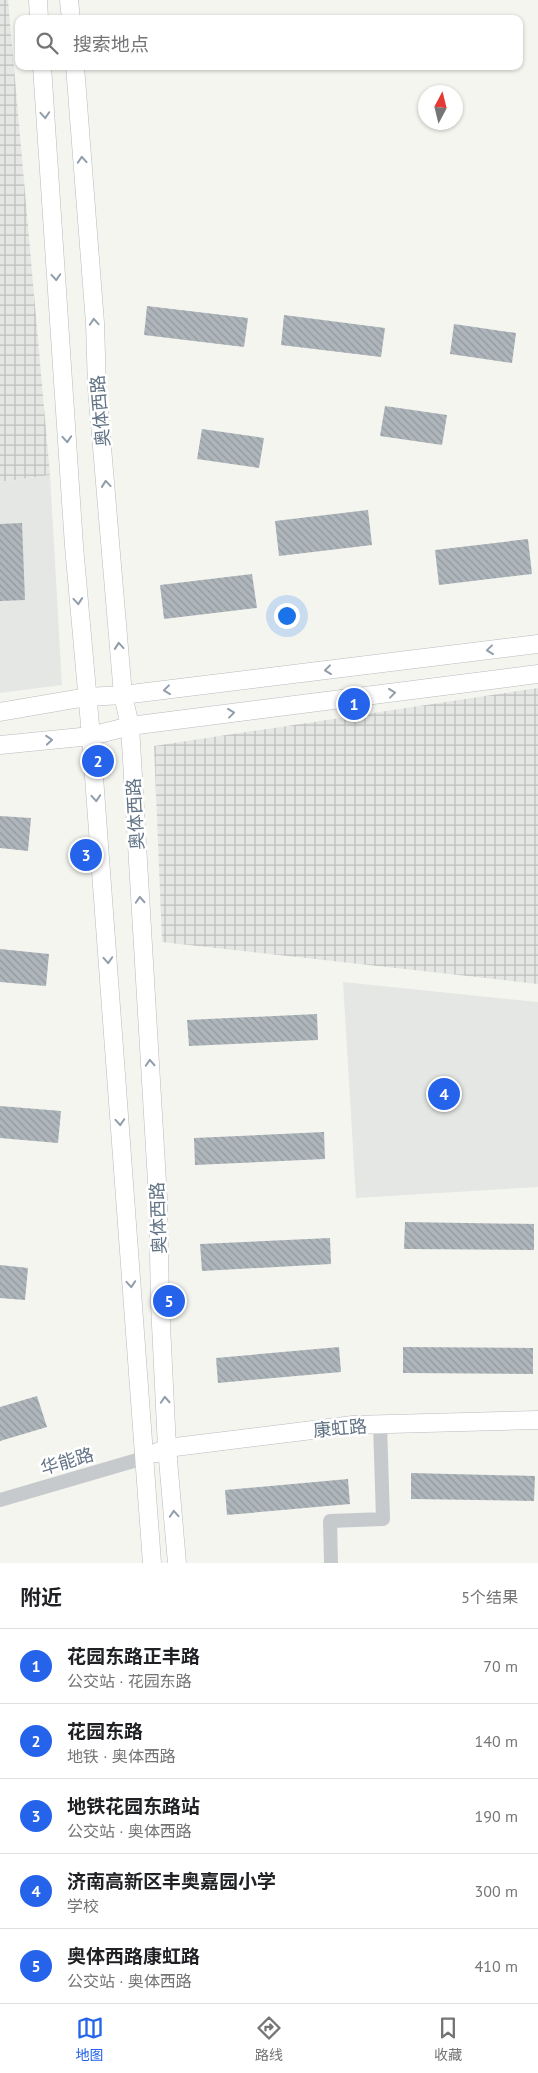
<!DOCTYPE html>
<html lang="zh">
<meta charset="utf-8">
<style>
body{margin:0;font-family:"PT Sans","Noto Sans SC",sans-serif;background:#f2f2f2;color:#202124}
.compass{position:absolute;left:418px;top:85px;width:45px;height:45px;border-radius:50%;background:#fff;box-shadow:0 1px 4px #0004;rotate:7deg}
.you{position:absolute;left:286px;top:615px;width:18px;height:18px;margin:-12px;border:4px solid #fff;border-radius:50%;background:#1a73e8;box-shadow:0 0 0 8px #1a73e833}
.badge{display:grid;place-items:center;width:32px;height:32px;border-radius:50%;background:#2563eb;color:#fff;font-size:16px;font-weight:700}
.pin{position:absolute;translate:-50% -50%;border:2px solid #fff;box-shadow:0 1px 5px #0006}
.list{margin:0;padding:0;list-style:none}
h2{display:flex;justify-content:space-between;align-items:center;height:65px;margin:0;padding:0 20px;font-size:21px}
h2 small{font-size:16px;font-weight:400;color:#757577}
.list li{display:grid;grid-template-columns:32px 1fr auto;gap:15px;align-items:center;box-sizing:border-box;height:75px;padding:0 20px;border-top:1px solid #e0e0e0}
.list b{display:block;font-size:19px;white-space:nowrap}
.list p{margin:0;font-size:16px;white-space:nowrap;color:#757577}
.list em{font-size:16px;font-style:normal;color:#757577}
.icon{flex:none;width:28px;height:28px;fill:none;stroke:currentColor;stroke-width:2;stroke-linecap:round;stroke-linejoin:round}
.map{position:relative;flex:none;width:538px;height:1563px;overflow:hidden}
.search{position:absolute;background:#fff;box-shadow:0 1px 4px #0004;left:15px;right:15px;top:15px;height:55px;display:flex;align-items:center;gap:12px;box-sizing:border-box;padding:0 18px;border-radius:10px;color:#757577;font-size:19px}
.sheet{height:440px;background:#fff}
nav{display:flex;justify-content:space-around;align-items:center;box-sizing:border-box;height:70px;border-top:1px solid #e0e0e0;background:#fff;font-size:14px;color:#757577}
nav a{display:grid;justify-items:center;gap:2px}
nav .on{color:#2563eb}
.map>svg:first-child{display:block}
</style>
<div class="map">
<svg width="538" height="1563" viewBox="0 0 538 1563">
<defs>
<pattern id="industrial-grid" width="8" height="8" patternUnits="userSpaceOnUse" patternTransform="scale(1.25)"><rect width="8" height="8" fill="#e5e7e4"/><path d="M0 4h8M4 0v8" fill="none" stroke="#bdc0be"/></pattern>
<pattern id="building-back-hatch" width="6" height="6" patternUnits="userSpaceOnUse" patternTransform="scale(1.25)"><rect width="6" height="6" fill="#aeb6bb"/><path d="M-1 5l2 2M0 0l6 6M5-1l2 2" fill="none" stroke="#91989e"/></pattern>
</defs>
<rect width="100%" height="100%" fill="#f5f5f0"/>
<path fill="#e5e7e4" d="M50,475L62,685L0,693V482Z
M343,982L538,1002V1187L356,1198Z"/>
<path fill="url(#industrial-grid)" d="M0,0H8L50,475L0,482Z
M538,688V984L162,942L154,746Z"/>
<path fill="url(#building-back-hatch)" d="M147,306L248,318L244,347L144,335Z
M284,315L385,328L381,357L281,345Z
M454,324L516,333L512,363L450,354Z
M385,406L447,415L442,445L380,436Z
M202,429L264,438L259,468L197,459Z
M368,510L372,545L279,556L275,521Z
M22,523L25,600L0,601V524Z
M528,539L532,574L439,585L435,550Z
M252,574L257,608L164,619L160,585Z
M0,816L31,818L28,851L0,848Z
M0,949L49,954L46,986L0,982Z
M317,1014L318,1040L189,1046L187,1020Z
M0,1106L61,1111L58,1143L0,1138Z
M324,1132L325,1159L195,1165L194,1138Z
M405,1222L534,1224V1250L404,1249Z
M330,1238L331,1264L202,1271L200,1244Z
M0,1265L28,1268L25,1300L0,1298Z
M339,1347L341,1372L218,1383L216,1358Z
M403,1347L533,1348V1374L403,1373Z
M37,1396L47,1427L0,1441V1407Z
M411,1473L535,1476L534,1501L411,1499Z
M348,1479L350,1504L227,1515L225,1490Z"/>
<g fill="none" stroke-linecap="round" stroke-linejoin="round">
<defs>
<path id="major" d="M38,0L39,19
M69,0L71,19
M42,66L74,546L91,736L152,1563
M75,66L95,323L97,388L123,695L130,726L158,1199L160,1304L167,1448L177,1563
M0,712L87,697L123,695L538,644
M0,745L91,736L130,726L538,674
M156,1453L167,1448L353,1425L538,1420"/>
</defs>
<use href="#major" stroke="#b7bbbf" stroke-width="19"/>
<path stroke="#c7cacd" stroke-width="14" d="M0,1500L144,1458
M331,1563L330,1521L383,1519L380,1424"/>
<use href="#major" stroke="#fff" stroke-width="18"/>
</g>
<defs><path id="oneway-chevron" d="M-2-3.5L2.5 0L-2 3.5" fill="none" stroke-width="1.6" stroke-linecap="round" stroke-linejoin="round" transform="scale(1.25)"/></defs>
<g stroke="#909daa">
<use href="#oneway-chevron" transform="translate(45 115) rotate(86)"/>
<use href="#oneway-chevron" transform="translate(82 160) rotate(-94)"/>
<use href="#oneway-chevron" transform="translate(56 277) rotate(86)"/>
<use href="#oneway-chevron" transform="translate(94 322) rotate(-94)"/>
<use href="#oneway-chevron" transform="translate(67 439) rotate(86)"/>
<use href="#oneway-chevron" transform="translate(106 484) rotate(-95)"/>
<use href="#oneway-chevron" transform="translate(78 601) rotate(85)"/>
<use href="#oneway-chevron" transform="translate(119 646) rotate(-95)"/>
<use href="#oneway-chevron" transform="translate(490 650) rotate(173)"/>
<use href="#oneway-chevron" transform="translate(328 670) rotate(173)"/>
<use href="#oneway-chevron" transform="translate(167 690) rotate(173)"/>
<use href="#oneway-chevron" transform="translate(392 693) rotate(-7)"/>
<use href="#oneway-chevron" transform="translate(231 713) rotate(-7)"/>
<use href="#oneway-chevron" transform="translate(49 740) rotate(-5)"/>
<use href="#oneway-chevron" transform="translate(96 798) rotate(86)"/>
<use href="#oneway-chevron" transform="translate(140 900) rotate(-93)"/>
<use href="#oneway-chevron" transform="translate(108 960) rotate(86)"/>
<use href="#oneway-chevron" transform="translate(150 1063) rotate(-93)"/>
<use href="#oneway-chevron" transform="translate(120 1122) rotate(86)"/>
<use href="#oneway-chevron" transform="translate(131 1284) rotate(86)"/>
<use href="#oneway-chevron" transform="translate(165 1400) rotate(-93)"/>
<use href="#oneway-chevron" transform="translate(174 1514) rotate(-94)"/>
</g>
<g text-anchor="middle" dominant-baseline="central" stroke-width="5" stroke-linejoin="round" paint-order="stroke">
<g font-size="18" fill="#617385" stroke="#fff">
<text transform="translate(100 411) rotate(-95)">奥体西路</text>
<text transform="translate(135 814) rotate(-93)">奥体西路</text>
<text transform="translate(158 1218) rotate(-92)">奥体西路</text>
<text transform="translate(340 1428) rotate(-5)">康虹路</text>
<text transform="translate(67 1461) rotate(-16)">华能路</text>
</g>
</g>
</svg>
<svg class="compass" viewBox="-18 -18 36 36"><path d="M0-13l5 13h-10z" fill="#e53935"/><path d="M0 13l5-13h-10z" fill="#757577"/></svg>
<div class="you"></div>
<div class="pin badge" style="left:354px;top:704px">1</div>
<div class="pin badge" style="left:98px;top:761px">2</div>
<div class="pin badge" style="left:86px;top:855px">3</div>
<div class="pin badge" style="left:444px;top:1094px">4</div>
<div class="pin badge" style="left:169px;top:1301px">5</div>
<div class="search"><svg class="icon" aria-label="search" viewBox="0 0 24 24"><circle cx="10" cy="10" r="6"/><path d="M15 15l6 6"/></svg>搜索地点</div>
</div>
<section class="sheet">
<h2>附近<small>5个结果</small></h2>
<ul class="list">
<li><span class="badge">1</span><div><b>花园东路正丰路</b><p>公交站 · 花园东路</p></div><em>70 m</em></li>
<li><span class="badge">2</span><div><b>花园东路</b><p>地铁 · 奥体西路</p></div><em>140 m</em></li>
<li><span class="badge">3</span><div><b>地铁花园东路站</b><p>公交站 · 奥体西路</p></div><em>190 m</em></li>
<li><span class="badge">4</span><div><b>济南高新区丰奥嘉园小学</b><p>学校</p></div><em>300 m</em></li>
<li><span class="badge">5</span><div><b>奥体西路康虹路</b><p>公交站 · 奥体西路</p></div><em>410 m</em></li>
</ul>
</section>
<nav>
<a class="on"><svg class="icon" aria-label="map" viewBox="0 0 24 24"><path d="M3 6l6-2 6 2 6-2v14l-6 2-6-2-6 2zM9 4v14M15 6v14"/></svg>地图</a>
<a><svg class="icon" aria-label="directions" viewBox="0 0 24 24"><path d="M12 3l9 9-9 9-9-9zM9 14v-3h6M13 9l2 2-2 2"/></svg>路线</a>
<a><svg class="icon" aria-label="saved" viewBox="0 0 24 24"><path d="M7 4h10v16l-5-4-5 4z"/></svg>收藏</a>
</nav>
